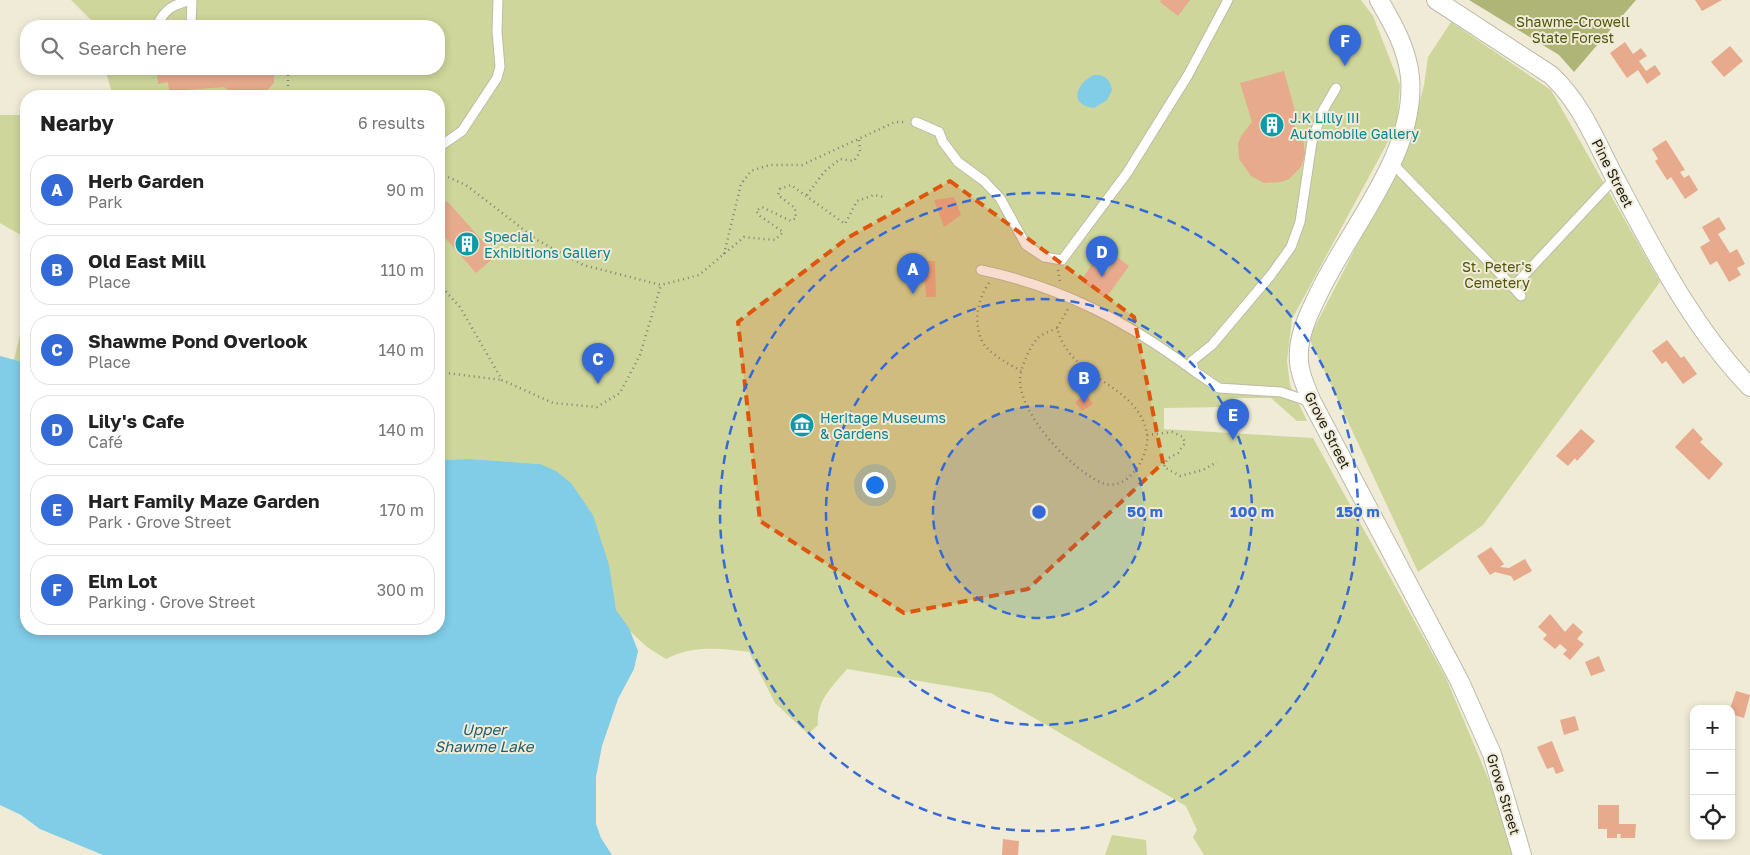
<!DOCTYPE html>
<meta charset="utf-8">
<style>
body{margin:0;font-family:"Golos Text",sans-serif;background:#f6f6f6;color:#222}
.controls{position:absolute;right:15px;bottom:15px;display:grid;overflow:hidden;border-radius:10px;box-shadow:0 2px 8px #0003}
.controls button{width:45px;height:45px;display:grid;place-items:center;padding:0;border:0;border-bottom:1px solid #e0e0e0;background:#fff;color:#222;font:25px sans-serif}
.you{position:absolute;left:874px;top:484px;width:18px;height:18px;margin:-12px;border:4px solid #fff;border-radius:50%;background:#1a73e8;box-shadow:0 0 0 8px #1a73e833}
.badge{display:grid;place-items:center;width:32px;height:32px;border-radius:50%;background:#3469d8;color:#fff;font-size:16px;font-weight:700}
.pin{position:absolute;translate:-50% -41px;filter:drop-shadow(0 1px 2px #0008)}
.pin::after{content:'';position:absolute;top:26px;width:18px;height:15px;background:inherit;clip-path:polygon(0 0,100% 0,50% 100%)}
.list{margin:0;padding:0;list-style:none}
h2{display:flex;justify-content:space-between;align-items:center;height:65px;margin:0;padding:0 20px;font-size:21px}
h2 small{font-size:16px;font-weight:400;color:#767676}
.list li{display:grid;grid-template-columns:32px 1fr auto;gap:15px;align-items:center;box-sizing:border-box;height:70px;margin:0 10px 10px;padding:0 10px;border:1px solid #e0e0e0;border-radius:20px}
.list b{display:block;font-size:19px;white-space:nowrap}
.list p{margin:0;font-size:16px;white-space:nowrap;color:#767676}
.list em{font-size:16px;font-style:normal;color:#767676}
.icon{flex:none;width:28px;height:28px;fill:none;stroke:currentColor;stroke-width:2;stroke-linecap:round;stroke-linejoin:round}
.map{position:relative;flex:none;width:1750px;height:855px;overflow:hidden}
.search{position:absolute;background:#fff;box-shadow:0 2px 8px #0003;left:20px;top:20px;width:425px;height:55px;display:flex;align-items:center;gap:12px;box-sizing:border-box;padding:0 18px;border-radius:20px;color:#767676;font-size:19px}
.panel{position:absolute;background:#fff;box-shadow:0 2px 8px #0003;left:20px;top:90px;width:425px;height:545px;border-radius:20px}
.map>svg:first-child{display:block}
</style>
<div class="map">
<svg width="1750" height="855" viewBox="0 0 1750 855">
<rect width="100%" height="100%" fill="#efebd6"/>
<path fill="#cfd69b" d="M71,0H1361L1373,16L1400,85L1397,125L1292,319L1287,361L1290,385L1307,421H1297L1271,398H1234L1227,407L1164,408V429L1313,438L1446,678L1493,790L1513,855H1204L1193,837L1197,830L1186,806L991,693L847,669C832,687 816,701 818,725L808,734L775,703L749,652C722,648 690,645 666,659L647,647L617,619L540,464L470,459L439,460V96H113L105,69H439V26H93L92,21Z
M1451,22L1551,90L1660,282L1483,525L1418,572L1309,338L1409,145L1424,85L1428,57Z
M0,115H26V238L0,223Z
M26,310V363L14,360Z
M1112,835L1146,840L1147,855H1105Z"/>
<path fill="#aeb577" d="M1469,0H1636L1574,72L1559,55Z"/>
<path fill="#81cce7" d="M1094,75C1105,74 1110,79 1112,90L1107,100L1094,108C1068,105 1076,83 1094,75Z
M0,356L26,363V629H439V460L470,459L540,464L556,471L571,483L593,515L609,565L616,610L629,628L638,651L634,669L618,699L602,746L596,777V824L601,838L612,855H103L40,829L21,815L0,805Z"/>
<path fill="#e7aa8c" d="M1161,0H1190L1178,16L1160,2Z
M1695,0H1722L1702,11Z
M1625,42L1633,54L1641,48L1647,56L1639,61L1646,71L1655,65L1661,74L1647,84L1638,70L1627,78L1610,53Z
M1730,46L1743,61L1724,77L1711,62Z
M169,69H215V72L233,71L235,69H274V83L262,96H235L224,87L186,90V96H173L172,91H169L168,82L158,84L157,71Z
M1284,71L1297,118L1289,121L1297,128L1303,138L1305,154L1301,167L1289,179L1281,182L1264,183L1251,176L1239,159L1238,144L1241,136L1252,122L1240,83Z
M1666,140L1685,170L1680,172L1684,178L1689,175L1698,190L1685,199L1671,177L1667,180L1655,161L1658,159L1652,149Z
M954,197L961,215L944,227L934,200Z
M447,201L496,256L476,273L439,231V208Z
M1719,217L1726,229L1718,234L1730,253L1737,249L1745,264L1737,268L1741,275L1729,282L1717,261L1710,265L1700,247L1710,241L1702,227Z
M1117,257L1129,266L1106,298L1081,281L1092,264L1106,273Z
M907,261H935L936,297H926L925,282L907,283Z
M1667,340L1681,358L1684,356L1697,374L1683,384L1666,361L1662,364L1652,351Z
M1086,394L1093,404L1082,411L1075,402Z
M1693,428L1703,439L1700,442L1723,464L1709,480L1675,447Z
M1581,429L1595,441L1577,461L1575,458L1568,466L1556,456Z
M1491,547L1504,564L1500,567L1509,568L1525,559L1532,571L1514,581L1511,576L1495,572L1490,575L1477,556Z
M1550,614L1565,632L1573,623L1583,632L1577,639L1584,644L1570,660L1563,654L1567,650L1560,644L1555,649L1543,639L1547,635L1538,627Z
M1599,656L1605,671L1591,676L1585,662Z
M1736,691L1750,695L1744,718L1731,714L1730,709Z
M1575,716L1579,730L1564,735L1560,720Z
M1552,741L1564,771L1556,774L1553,767L1547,769L1537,747Z
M1598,805H1619V824H1636L1635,838H1620L1621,834H1617V838H1607V829H1598Z
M1003,839L1019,841L1018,855H1002Z"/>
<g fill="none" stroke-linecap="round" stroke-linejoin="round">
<defs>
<path id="lane" d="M157,26C164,9 174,4 192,0
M191,26L192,0
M916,122L939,132L943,142L958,162L984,181L1000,198L1026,245L1044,257L1062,260L1127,173L1188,75L1228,0
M439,147L462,131L497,78L500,67L497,31L498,0
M1392,163L1513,287L1615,178
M981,270C1062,287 1128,322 1194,371
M1513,287L1521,296
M1311,402L1281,392L1219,388L1194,371L1192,361L1212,345L1271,275L1291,247L1300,222L1312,142L1322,112L1336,88"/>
<path id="street" d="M1379,0C1393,24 1407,48 1410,77C1417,154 1348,229 1317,297C1307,317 1297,339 1299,362C1300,376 1307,390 1312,402L1460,682L1492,754L1522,855
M1436,0L1551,75C1582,104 1596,142 1615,178C1654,251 1692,327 1750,387"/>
</defs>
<use href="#lane" stroke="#bebaa6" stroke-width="11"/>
<use href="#street" stroke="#bebaa6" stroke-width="20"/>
<path stroke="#838173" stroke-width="2.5" stroke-dasharray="1 4" stroke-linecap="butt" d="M288,96V69
M439,173L466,185L537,240L583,265L661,285L699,275L744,237L775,240L783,232L760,216L756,211L762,207L791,221L796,218L795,208L778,195L780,189L791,185L845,224L857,201L874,195L884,197
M807,195L824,172L840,159L854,161L860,152L859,140
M724,254L741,184L751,171L769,165H802L895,122H904
M1058,270L1060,282
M989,283C977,300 973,324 983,343C991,355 1009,364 1021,371
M439,284L460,307L502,380L553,403L597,407L620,393L640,355L661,285
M1057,328C1051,331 1041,334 1037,339C1029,348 1020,369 1020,380C1020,415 1070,468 1100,482C1126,495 1150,457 1147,434C1138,382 1072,383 1057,328L1068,309
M439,372L502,380
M1147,435L1172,432L1183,437L1185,443L1178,453L1167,459L1164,467L1180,476L1203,470L1217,462"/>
<use href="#lane" stroke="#fff" stroke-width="9"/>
<use href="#street" stroke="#fff" stroke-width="18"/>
</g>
<path fill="#de560d" fill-opacity="0.2" stroke="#de560d" stroke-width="4" stroke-dasharray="10 6" stroke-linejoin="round" d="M950,181L1134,317L1163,463L1028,589L904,613L760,521L738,322L849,237Z"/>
<circle cx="1039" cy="512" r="106" fill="#3469d8" fill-opacity=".12"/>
<g fill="none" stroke="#3469d8" stroke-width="2.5" stroke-dasharray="9 6">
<circle cx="1039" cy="512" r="106"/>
<circle cx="1039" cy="512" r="213"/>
<circle cx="1039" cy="512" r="319"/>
</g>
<defs>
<symbol id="building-disc" viewBox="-11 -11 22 22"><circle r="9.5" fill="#0f9aa8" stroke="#efebd6"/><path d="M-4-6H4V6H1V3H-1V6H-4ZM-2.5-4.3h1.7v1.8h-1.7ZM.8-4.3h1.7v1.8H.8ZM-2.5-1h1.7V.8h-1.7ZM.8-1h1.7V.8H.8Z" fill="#fff"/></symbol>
<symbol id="museum-disc" viewBox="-11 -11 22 22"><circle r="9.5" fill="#0f9aa8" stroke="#efebd6"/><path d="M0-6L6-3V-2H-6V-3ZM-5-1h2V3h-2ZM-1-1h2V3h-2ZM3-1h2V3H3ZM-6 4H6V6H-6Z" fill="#fff"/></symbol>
</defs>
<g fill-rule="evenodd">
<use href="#building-disc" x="1258" y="111" width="28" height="28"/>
<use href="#building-disc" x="453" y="230" width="28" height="28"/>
<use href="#museum-disc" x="788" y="411" width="28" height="28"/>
</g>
<g text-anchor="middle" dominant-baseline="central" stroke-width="4" stroke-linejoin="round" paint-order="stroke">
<g font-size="14" fill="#51560d" stroke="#efebd6">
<text x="1573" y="21">Shawme-Crowell<tspan x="1573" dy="16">State Forest</tspan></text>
<text x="1497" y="266">St. Peter's<tspan x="1497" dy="16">Cemetery</tspan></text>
</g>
<g font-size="14" fill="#0d838f" stroke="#efebd6" text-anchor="start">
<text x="1290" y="117">J.K Lilly III<tspan x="1290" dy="16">Automobile Gallery</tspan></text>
<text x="484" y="236">Special<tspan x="484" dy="16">Exhibitions Gallery</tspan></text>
<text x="820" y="417">Heritage Museums<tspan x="820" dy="16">&amp; Gardens</tspan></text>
</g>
<g font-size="14" fill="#222019" stroke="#efebd6">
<text transform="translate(1613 173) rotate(63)">Pine Street</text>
<text transform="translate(1328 430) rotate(63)">Grove Street</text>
<text transform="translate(1504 794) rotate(73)">Grove Street</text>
</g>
<g font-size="15" font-style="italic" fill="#215d70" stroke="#efebd6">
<text x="484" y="729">Upper<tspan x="484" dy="17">Shawme Lake</tspan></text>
</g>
</g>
<circle cx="1039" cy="512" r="8" fill="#3469d8" stroke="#efebd6" stroke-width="2.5"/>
<g font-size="15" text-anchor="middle" font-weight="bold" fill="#3469d8" stroke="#efebd6" stroke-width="4" stroke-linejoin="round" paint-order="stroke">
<text x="1145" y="517">50 m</text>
<text x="1252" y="517">100 m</text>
<text x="1358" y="517">150 m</text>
</g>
</svg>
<div class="controls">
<button>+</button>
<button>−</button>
<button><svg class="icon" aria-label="locate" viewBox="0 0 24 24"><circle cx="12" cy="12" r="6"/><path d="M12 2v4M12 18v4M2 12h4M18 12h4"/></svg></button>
</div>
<div class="you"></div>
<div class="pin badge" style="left:913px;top:294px">A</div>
<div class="pin badge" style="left:1084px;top:403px">B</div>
<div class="pin badge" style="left:598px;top:384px">C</div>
<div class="pin badge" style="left:1102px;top:277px">D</div>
<div class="pin badge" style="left:1233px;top:440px">E</div>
<div class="pin badge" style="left:1345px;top:66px">F</div>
<div class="search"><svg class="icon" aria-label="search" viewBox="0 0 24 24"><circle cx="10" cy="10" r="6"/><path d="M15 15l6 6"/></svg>Search here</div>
<section class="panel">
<h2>Nearby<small>6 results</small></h2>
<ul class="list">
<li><span class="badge">A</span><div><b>Herb Garden</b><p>Park</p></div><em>90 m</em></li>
<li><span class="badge">B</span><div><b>Old East Mill</b><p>Place</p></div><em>110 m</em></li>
<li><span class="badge">C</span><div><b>Shawme Pond Overlook</b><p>Place</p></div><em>140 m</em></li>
<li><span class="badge">D</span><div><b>Lily's Cafe</b><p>Café</p></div><em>140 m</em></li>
<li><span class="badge">E</span><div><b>Hart Family Maze Garden</b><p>Park · Grove Street</p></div><em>170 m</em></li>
<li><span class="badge">F</span><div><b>Elm Lot</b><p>Parking · Grove Street</p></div><em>300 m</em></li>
</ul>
</section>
</div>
